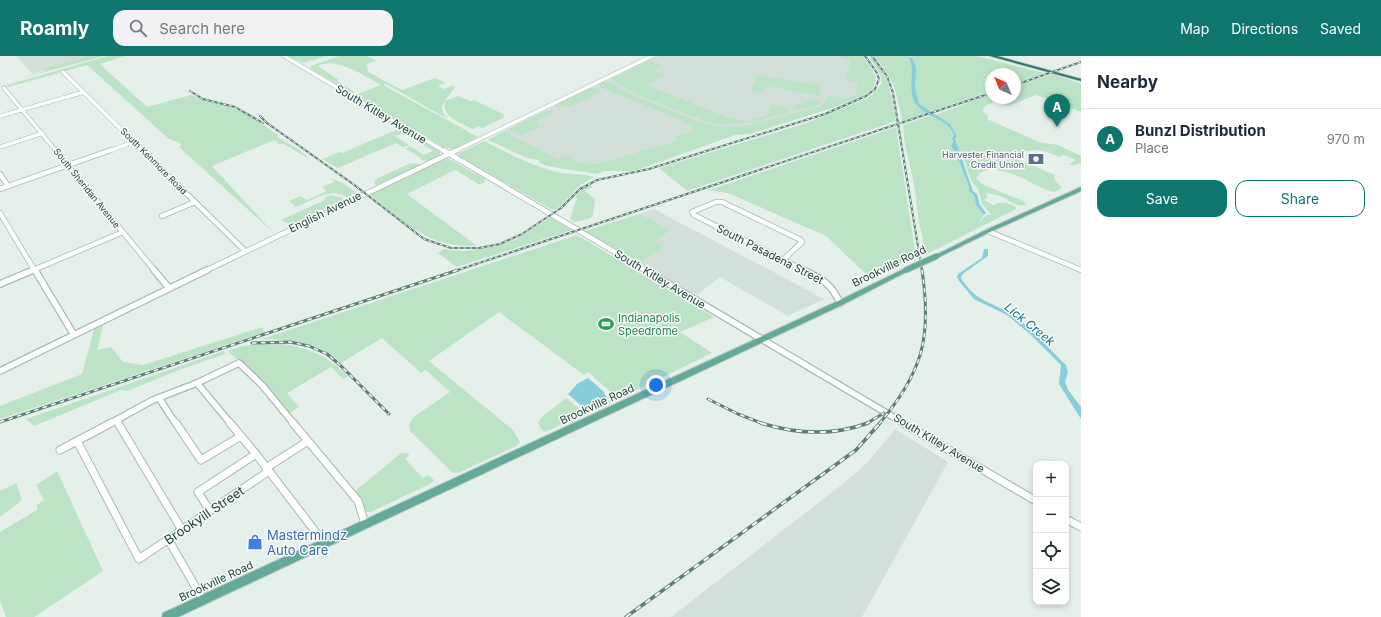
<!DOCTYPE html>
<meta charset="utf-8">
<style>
body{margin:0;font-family:Inter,sans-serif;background:#f2f2f3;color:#1f2937}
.controls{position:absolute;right:12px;bottom:12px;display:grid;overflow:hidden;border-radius:8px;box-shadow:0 2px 6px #0003}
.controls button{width:36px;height:36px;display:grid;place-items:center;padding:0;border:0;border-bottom:1px solid #e0e1e3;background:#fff;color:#1f2937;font:20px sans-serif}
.compass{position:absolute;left:985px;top:12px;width:36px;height:36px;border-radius:50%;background:#fff;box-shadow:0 2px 6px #0003;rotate:316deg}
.you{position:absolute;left:656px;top:329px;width:14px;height:14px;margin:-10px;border:3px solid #fff;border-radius:50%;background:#1a73e8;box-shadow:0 0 0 6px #1a73e833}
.badge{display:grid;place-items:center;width:26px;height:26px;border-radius:50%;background:#0f766e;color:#fff;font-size:13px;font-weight:700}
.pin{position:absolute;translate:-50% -33px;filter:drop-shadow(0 1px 2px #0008)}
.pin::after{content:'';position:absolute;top:21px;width:14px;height:12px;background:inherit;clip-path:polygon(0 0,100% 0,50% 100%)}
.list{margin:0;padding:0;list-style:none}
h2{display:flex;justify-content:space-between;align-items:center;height:52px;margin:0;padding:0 16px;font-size:17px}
h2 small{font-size:13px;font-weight:400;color:#747a83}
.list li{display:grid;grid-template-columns:26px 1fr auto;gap:12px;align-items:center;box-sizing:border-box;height:60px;padding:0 16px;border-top:1px solid #e0e1e3}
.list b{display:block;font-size:15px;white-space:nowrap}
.list p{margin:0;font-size:13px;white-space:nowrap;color:#747a83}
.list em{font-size:13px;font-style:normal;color:#747a83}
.actions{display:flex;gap:8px;padding:12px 16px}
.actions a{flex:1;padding:9px 0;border:1px solid #0f766e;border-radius:12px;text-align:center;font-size:14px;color:#0f766e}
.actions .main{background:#0f766e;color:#fff}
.icon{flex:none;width:22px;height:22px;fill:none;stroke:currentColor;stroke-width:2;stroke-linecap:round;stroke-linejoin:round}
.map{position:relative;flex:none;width:1081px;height:561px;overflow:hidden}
header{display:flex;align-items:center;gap:24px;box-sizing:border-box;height:56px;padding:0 20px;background:#0f766e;color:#fff}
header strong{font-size:19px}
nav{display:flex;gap:22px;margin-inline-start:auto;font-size:14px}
.search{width:280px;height:36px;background:#f2f2f3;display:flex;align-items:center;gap:10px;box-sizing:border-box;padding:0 14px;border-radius:12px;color:#747a83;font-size:15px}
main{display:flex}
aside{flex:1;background:#fff}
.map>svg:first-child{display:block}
</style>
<header>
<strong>Roamly</strong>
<div class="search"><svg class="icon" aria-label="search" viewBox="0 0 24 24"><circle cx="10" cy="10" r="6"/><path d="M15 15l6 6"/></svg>Search here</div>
<nav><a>Map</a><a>Directions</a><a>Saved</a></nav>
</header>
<main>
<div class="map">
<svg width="1081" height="561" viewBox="0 0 1081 561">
<rect width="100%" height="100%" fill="#e5f0eb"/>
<path fill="#d3e0da" d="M16,0H90L33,18Z
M658,0H857L861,38L829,49L733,73L691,76L675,80L678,83L673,86L595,108L580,106L566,101L559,103L502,76Z
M654,153L811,236L824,243L788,260L720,221L697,239L640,207L664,190L655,185L670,174L640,158Z
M895,373L948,406L862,561H671L844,427L868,406Z"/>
<path fill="#bce3c6" d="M90,0H104L22,22L45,15L43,13Z
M108,0H125L100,8L147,51L191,39C206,45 221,47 235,53C251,59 264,70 278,79L277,81L298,93L309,102H307L284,88H279L274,84L212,110L274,177L179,91L182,88L169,83L87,9L8,31L7,29Z
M288,0H326L303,7Z
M339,0H367L376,5L367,8L368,16L402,34L435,22L446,27L438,30L444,33L453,29L455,31C448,42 434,51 448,63L386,28L383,29L478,81L454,93L443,91L355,39L381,29C365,20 335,0 318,10L339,24L337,25L355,36L352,37L311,13V10Z
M840,0H863L872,14L876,21L873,32L864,39L838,50L750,78L735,79L640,113L632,115H604L597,118L547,110L540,107L538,104L525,101L488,84L502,76H505L559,103L562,99L580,106L595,108L673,86L678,83L675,80L691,76L695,73L678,63L600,31L599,29L603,26H610L629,37L644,44L702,67L721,71L742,70L820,51L824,48L828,39L847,43L853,39H856L857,27L846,24L850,5L840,1Z
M868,0C888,9 893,46 896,65L687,135L659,112L807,67L868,42L873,38L882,27L880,18Z
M874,0H908C919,19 903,45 927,57L902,65C896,35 895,24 874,0Z
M911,0H976L1044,17L1015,27V18H991V35L929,56C902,39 923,19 911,0Z
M649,5L663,9L653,14L665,19L646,29L727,61L747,65L765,60L768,57L772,47L787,52L790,56C762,63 736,73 707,66L636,38L611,23Z
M1053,18L1081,28V56L1036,39L1008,50L996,45L985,50L983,53L984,57L989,60L987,63L1039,86L1058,89L1081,100V107C1076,109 1074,110 1069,108L1076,104L1064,99L1059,101C1043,94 1035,91 1018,98L1017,102L1019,104L1055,119L1054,123L1062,132L1054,136C1038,132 1025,122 1010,117C1003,115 1000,116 993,112L980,117L976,122L982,128L1023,145L1027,148C1017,153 1009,143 1000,140C995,138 993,139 988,137L986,139L988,141L984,144L993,149C1001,145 1006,146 1015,150L1016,153L927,198L922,194L923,183L919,167L914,128L904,83L903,69L932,59L947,69L954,79L951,90L955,95L968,129L974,139L976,149L983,156L984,159L973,168L975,169L987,159H991L982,148L978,133L971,124L965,107L957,91L955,83L957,80C951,68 945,65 935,59L991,38V42H1015V30Z
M757,19L821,29L820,40L771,31L766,32L760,36L765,39L751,35Z
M590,32H595L601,35C592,42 566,54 555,51V49Z
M458,40L470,45L474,44L505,59L503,60L505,61L482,72L479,70L473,73C461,67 441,61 445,45Z
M816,42L821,45C818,52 799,55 791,53L800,47L803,48L811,43Z
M547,54L555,55L536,65L538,66L536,67L541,70L521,80L509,73Z
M896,71L916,201L869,221L826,180L728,137L709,134Z
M401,72L406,76L395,80L409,89L403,91L396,87L338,112L322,103L340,96L342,97Z
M412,78L440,95V99L428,105L421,104V102L406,93L410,90L424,99L433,95L407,79Z
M484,85C507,97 532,110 558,116C569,119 584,117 594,121L579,130L557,153H551L458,100L459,97Z
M448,102L485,123V126L480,129L455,114L407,138L477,190C428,192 404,166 368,137Z
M416,107L420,109L376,129L374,127L376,123L409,108Z
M330,122L343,127L358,138L350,142L340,138L333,137L323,139L296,151L289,145L301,140L307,144L327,135L322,131L334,126Z
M590,129L592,131L585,135L595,143L593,160L589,163L574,166L570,163L577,142L575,141L583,132Z
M331,139L343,142V144L293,168L284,166L283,163L325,144V141Z
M640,158L671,174L655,185L664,190L640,207L585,175Z
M551,161L572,174L457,211L438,197L444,193L464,195L498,190L517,183Z
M577,179L714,261L680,276L712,297L630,337L545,376L540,372L538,366L543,360L566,342L581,354L588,355L613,342L612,337L588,316L584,319L499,256L429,305L513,374L520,386L518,389L458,417L452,416L410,375C408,368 410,365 415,360L450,336L426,314L421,317L382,282L341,307C320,286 287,282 259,284Z
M103,270L97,294L111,291L123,306L143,309L262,271L265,276L0,363V350L82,318L94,273Z
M270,287C303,289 324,297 348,320L343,323L331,311L287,337L299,351L288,358L261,325L228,295L242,290Z
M224,295L225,298L179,314L127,335L121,334L34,370L26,363Z
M401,397L409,398V399L405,403L423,422L428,419L434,424L432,427L371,456H365L360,444L354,436Z
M57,415L103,515L34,561H6L0,544V476L37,454V449L44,444L36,429Z
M16,427L22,444L0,461V435Z"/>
<path fill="#88cdda" d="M908,0L912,2L916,11L915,33L919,48L950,68L957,80L955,83L973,135L977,138L980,149L986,157L975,169L974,168L984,159L976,149L974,139L969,135V131L955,95L951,90L953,85L952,82L954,79C946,61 926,62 916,48C906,34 917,15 908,0Z
M984,193H988V200L964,217L961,221L962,224C979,249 996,246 1017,262C1035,276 1050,294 1066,309L1068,316L1065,326L1068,334L1081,351V363L1059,328L1061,309L1030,278L1007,259L974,243L959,225L957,221L958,218L982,202Z
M588,322L603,335L607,342L585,353L568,338L577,328Z"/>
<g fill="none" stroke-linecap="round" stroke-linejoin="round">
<defs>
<path id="minor-far3" d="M284,0L444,95
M63,16L143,95
M4,32L56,95
M0,60L84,36
M0,91L43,77
M109,95L134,86
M455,95L652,0"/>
<path id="minor-far2" d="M55,94L155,215
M142,94L245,195
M443,94L647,215
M0,118L8,130
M0,133L111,94
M716,146H722L801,184L802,186L783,204L694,159L692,156Z
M0,157L35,215
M162,160L195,146
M988,175L1081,214
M783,204L805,215
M31,215L123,176
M205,215L457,94"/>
<path id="minor-far1" d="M35,214L74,279
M154,214L169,232
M645,214L905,368
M803,214C822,223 831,227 840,247
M0,228L33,214
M0,315L207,214
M197,327L231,368
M159,342L176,368
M117,364L119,368
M109,368L153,344L197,327L239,307L262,329L294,368"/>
<path id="minor" d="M111,367L77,385L139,503L269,415
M118,367L182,474
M176,367L201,404L241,380
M230,367L256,398L324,487
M293,367L358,445L365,468
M903,367L1036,445
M60,394L77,385
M266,412L308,385
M210,455L198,436L256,398
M1066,463L1081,471
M168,483L203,544"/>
<path id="major" d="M1081,131V135L990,176L939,201H935L934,200L986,174Z
M906,212L909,214L908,215L842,249L178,561H162L163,557L838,245Z"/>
<path id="highway" d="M990,0H997L1081,23V25Z"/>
</defs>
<use href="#minor-far3" stroke="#a7b9b3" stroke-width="4.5"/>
<use href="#minor-far2" stroke="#a7b9b3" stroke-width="6"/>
<use href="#minor-far1" stroke="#a7b9b3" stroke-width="8"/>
<use href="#minor" stroke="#a7b9b3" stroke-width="9"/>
<use href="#major" stroke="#c1cbc8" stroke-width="2"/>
<use href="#highway" stroke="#c1cbc8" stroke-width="2"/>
<use href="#minor-far3" stroke="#fff" stroke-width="3.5"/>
<use href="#minor-far2" stroke="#fff" stroke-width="4.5"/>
<use href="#minor-far1" stroke="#fff" stroke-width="5.5"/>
<use href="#minor" stroke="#fff" stroke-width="7"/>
<use href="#major" fill="#65aa98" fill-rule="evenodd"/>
<use href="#highway" fill="#2a7464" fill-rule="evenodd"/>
<defs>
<path id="rail-far2" d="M872,0L887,20L893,37L922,215
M1015,29L1081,6
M190,35L203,43L235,51L263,67
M260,60L267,67L353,128L424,183L451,192H479L500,188L522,178L561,152L580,133L597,124L649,113L825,58L866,40L875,33L879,23L877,17L865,0
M455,215L991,37"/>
<path id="rail-far1" d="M252,287L290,286L309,290L327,298L340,309L389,358
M708,343L738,358L764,368
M0,366L458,214
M866,368L884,357
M879,368C923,316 932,281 922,214"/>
<path id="rail" d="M761,367C796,378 833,380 868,367
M626,561L856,394L880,367"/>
</defs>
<use href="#rail-far2" stroke="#5d7f76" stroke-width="2"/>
<use href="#rail-far1" stroke="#5d7f76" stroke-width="3"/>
<use href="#rail" stroke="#5d7f76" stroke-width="3.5"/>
<use href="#rail-far2" stroke="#f7fbf9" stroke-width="1" stroke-dasharray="3" stroke-linecap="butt"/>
<use href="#rail-far1" stroke="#f7fbf9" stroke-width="1.5" stroke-dasharray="4.5" stroke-linecap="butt"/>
<use href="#rail" stroke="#f7fbf9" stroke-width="2" stroke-dasharray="6" stroke-linecap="butt"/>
<defs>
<path id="major-bridge" d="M906,214L937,200"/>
</defs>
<use href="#major-bridge" stroke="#c1cbc8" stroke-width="7" stroke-linecap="butt"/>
<use href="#major-bridge" stroke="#65aa98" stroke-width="5.5"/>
</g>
<defs>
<symbol id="bank-bare" viewBox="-9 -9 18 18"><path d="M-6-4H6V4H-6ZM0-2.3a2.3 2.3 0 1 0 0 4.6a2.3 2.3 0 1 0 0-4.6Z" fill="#5c6f8a" stroke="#f7fbf9" stroke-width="2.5" paint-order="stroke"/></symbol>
<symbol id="stadium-bare" viewBox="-9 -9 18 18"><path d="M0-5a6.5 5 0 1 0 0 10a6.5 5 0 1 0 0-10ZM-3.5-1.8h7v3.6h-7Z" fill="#2e9e5b" stroke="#f7fbf9" stroke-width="2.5" paint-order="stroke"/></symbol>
<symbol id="shop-bare" viewBox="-9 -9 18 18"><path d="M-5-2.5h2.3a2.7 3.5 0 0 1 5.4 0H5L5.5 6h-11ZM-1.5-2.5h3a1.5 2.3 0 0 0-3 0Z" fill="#3f7fe0" stroke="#f7fbf9" stroke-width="2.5" paint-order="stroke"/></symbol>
</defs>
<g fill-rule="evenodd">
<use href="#bank-bare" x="1025" y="92" width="22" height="22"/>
<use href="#stadium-bare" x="595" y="257" width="22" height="22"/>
<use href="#shop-bare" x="244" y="475" width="22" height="22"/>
</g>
<g text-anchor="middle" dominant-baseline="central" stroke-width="3" stroke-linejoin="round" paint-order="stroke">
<g font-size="9" fill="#4e5e75" stroke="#f7fbf9" text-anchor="end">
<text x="1024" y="98">Harvester Financial<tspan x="1024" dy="10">Credit Union</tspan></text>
</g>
<g font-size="9" fill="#22443b" stroke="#f7fbf9">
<text transform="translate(154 105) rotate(45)">South Kenmore Road</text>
<text transform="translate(87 132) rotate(51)">South Sheridan Avenue</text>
</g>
<g font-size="11" fill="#22443b" stroke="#f7fbf9">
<text transform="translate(381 58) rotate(31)">South Kitley Avenue</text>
<text transform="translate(325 156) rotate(-26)">English Avenue</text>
<text transform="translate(770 198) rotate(27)">South Pasadena Street</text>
<text transform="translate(889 210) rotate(-26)">Brookville Road</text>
<text transform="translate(660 223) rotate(31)">South Kitley Avenue</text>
<text transform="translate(597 348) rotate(-25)">Brookville Road</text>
<text transform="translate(939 387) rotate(31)">South Kitley Avenue</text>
<text transform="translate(216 525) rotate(-25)">Brookville Road</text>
</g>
<g font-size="11" fill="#27864d" stroke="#f7fbf9" text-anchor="start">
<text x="618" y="262">Indianapolis<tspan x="618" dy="13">Speedrome</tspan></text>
</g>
<g font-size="12" font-style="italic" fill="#147588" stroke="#f7fbf9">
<text transform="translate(1030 268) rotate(39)">Lick Creek</text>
</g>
<g font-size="13" fill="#22443b" stroke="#f7fbf9">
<text transform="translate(204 459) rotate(-34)">Brookyill Street</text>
</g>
<g font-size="13" fill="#366cbe" stroke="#f7fbf9" text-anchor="start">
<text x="267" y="479">Mastermindz<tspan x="267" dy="15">Auto Care</tspan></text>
</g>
</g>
</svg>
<div class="controls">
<button>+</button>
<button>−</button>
<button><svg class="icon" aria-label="locate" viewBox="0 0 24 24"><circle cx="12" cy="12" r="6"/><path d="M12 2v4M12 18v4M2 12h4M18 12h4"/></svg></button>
<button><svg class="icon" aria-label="layers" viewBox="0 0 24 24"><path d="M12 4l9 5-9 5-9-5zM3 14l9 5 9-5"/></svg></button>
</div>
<svg class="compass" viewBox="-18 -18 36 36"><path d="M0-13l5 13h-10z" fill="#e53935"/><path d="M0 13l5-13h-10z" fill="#747a83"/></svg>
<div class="you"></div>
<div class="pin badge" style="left:1057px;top:71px">A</div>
</div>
<aside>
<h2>Nearby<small></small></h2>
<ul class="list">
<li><span class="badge">A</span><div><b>Bunzl Distribution</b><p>Place</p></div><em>970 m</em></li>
</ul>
<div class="actions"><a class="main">Save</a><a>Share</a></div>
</aside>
</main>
